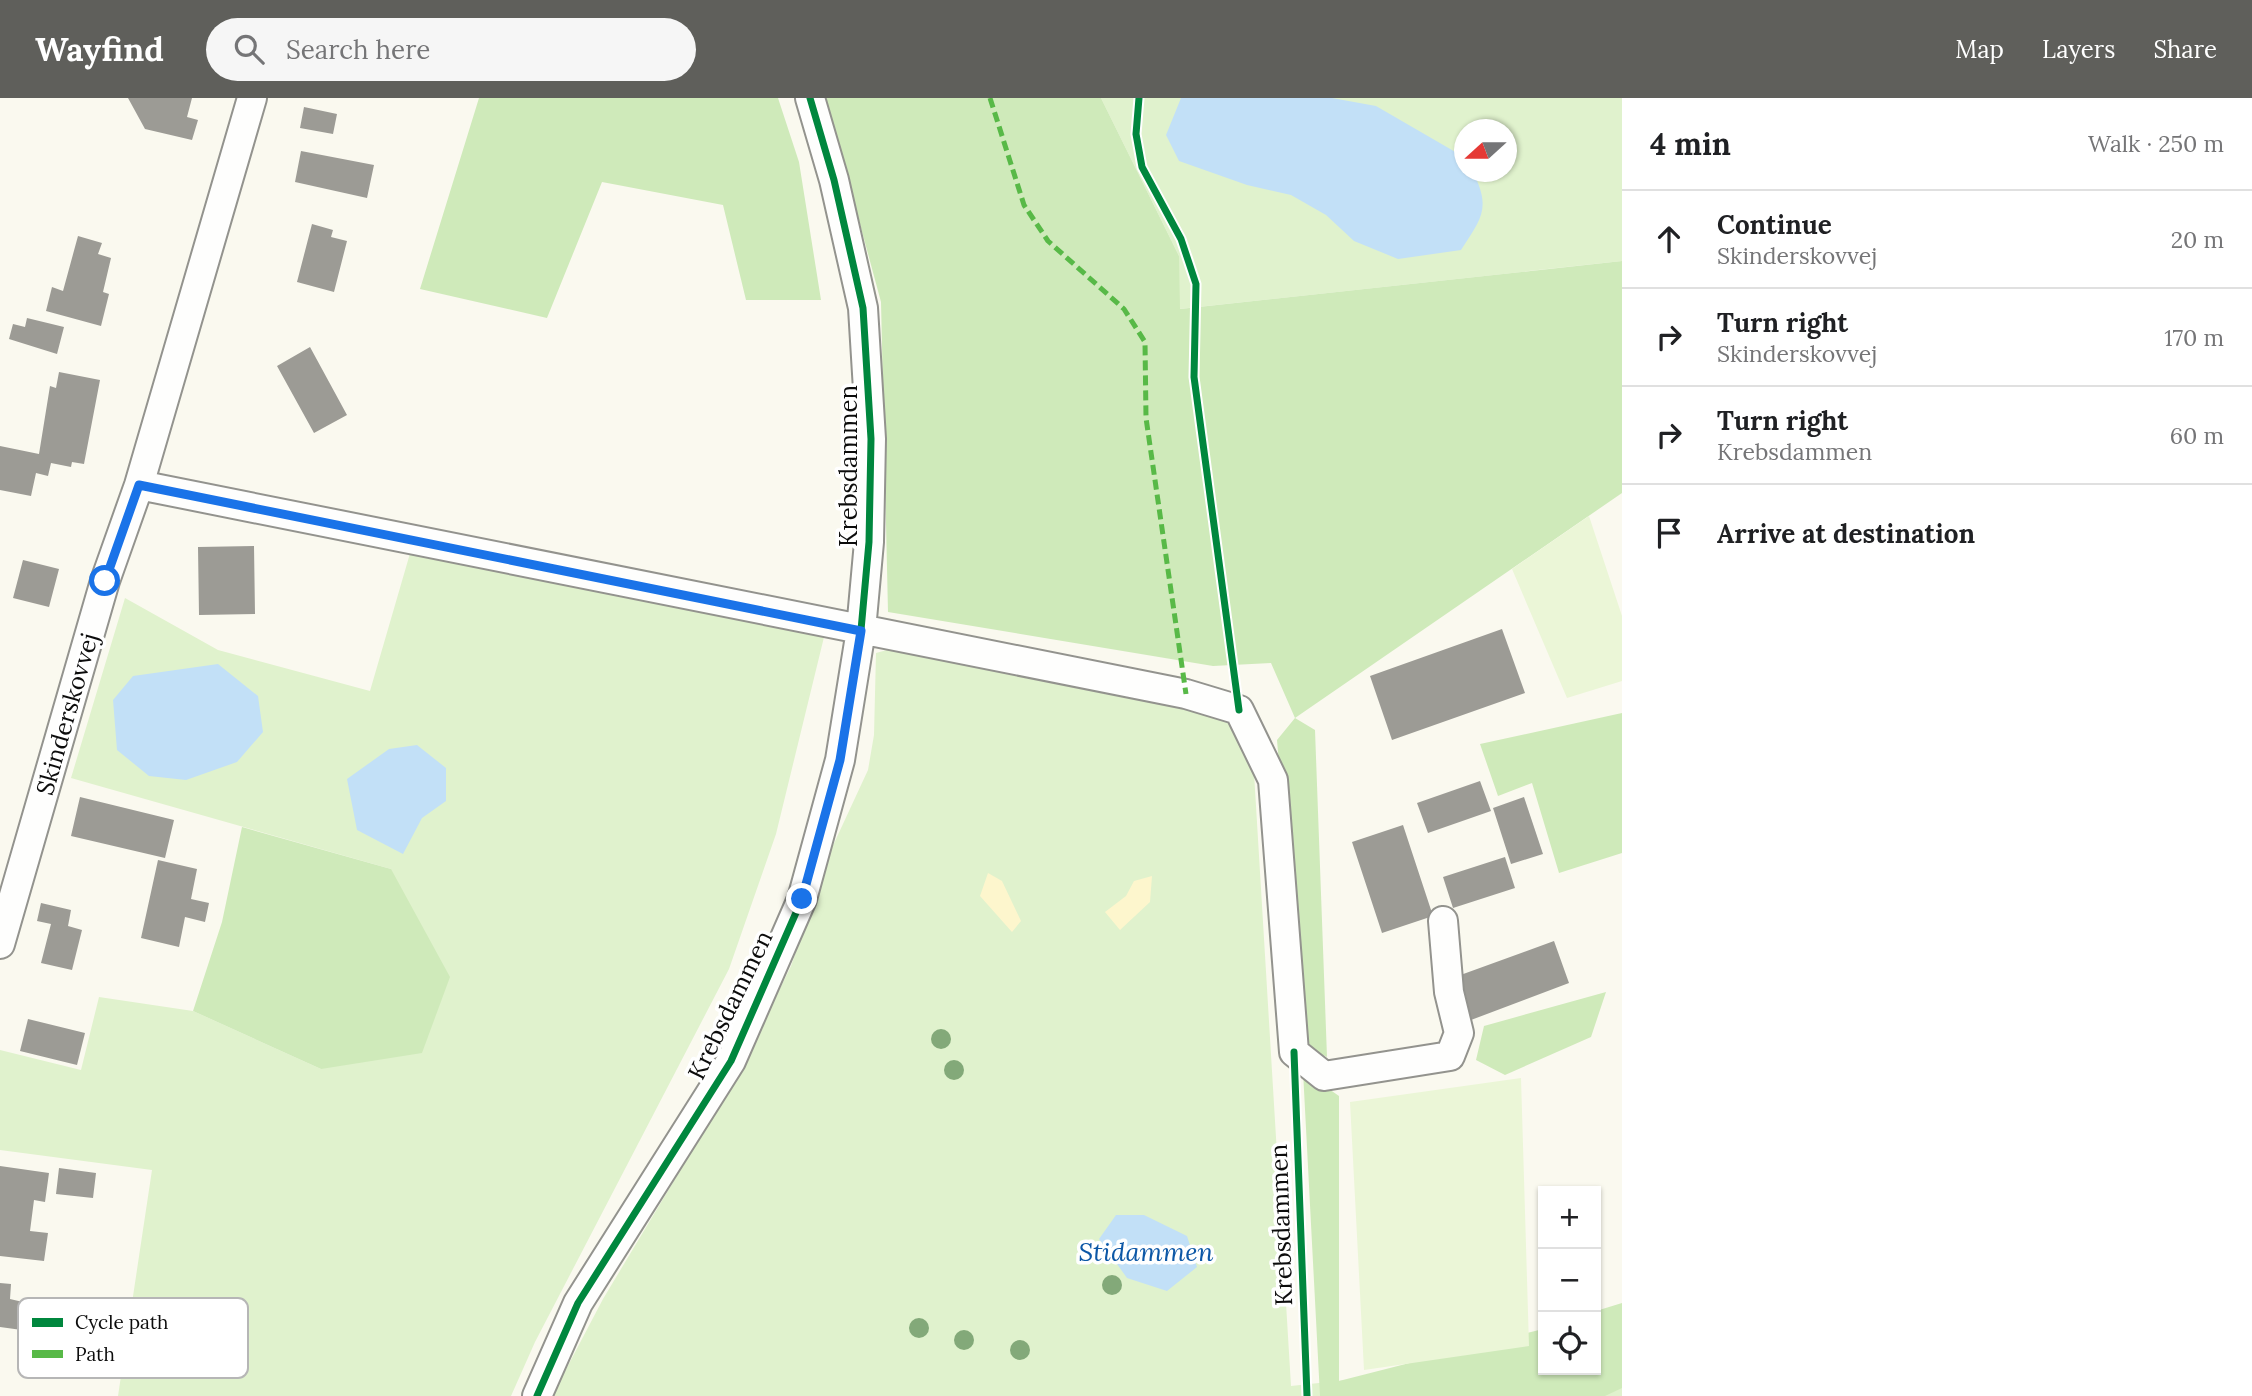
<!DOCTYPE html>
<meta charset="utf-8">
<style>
body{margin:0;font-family:Lora,serif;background:#f6f6f6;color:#202124}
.controls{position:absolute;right:21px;bottom:21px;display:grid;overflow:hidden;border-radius:0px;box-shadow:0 2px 5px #0004}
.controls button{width:63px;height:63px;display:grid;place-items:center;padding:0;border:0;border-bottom:2px solid #e0e0e0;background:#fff;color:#202124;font:35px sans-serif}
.compass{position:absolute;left:1454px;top:21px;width:63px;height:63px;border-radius:50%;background:#fff;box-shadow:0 2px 5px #0004;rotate:249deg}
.stop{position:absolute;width:21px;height:21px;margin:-16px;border:5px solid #1a73e8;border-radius:50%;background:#fff}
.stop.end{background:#1a73e8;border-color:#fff;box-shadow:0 2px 7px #0008}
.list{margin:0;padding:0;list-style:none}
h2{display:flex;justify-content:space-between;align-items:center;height:91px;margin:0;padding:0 28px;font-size:30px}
h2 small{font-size:23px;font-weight:400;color:#757577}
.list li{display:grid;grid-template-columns:46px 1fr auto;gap:21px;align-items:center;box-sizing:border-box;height:98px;padding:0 28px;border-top:2px solid #e0e0e0}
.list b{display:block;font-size:26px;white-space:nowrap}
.list p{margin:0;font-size:23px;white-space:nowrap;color:#757577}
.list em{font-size:23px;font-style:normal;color:#757577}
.icon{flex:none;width:38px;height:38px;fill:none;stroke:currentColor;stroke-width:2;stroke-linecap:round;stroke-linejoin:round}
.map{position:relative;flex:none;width:1622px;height:1298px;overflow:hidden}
header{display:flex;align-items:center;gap:42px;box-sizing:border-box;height:98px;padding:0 35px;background:#5f5f5b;color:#fff}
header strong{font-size:33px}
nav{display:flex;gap:38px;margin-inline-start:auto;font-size:24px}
.search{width:490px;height:63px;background:#f6f6f6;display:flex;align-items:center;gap:18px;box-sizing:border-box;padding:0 24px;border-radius:38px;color:#757577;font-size:26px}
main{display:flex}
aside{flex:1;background:#fff}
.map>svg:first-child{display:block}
</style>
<header>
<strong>Wayfind</strong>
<div class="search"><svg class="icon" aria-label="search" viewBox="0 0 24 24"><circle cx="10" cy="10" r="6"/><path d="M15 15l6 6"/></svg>Search here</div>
<nav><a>Map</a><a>Layers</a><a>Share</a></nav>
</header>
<main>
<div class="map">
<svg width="1622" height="1298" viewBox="0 0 1622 1298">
<rect width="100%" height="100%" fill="#faf9ef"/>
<path fill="#e0f2cd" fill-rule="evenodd" d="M1101,0H1622V163L1179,211V158ZM1464,32H1506V74H1464Z
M411,452L825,535L776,736L729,871L535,1244L511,1298H118L152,1072L0,1052V952L81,972L99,899L193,913L321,971L391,771L71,680L125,500L218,552L370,593Z
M898,549L1251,625L1291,1288L1486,1267L1596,1272L1622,1235V1298H552L603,1201L738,976L791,868L830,754L868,672L874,637L876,555Z"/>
<path fill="#cfeaba" d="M479,0H778L799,64L821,202H746L723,107L602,84L547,220L420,191Z
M826,0H1101L1179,158L1180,211L1622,163V395L1295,620L1315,632L1327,959L1303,947L1277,642L1295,620L1271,565L1213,568L888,514L881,204Z
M1622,615V755L1559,775L1532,685L1498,698L1480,646Z
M242,729L391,771L450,879L422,955L321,971L193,913L222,824Z
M1606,894L1591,939L1505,977L1476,962L1484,928Z
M1303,973L1339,998V1283L1543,1231V1272H1596V1213L1622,1205V1290L1605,1298H1320Z"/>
<path fill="#fdf6cd" d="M988,775L1002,783L1021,823L1012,834L980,798Z
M1152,778L1150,804L1120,832L1105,814L1126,798L1134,783Z"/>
<path fill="#ebf6d7" d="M1589,418L1622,518V583L1567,600L1512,471Z
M1521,980L1529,1248L1364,1272L1350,1004Z"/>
<path fill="#c2e0f7" d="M1181,0H1332L1376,8L1464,59V74H1473C1491,110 1482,120 1461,152L1398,161L1354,143L1326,117L1291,97L1247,87L1179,63L1166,37Z
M218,566L258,598L263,634L237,664L186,682L149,678L117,652L113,602L133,578Z
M417,647L446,670V703L422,720L403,756L357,732L347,681L389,651Z
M1116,1117H1144L1187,1138L1197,1169L1167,1193L1127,1180L1099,1141Z"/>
<path fill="#9c9b95" d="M128,0H192L187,19L198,22L192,42L145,31Z
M304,9L337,16L333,36L300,30Z
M301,53L374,67L367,100L295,84Z
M312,126L333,132L331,139L347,143L334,194L297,184Z
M78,138L102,145L98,156L111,160L103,194L109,196L101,228L46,213L52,189L63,193Z
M27,220L64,229L57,256L9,241L13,226L25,229Z
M310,249L347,317L314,335L277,268Z
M59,274L100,282L84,366L72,364L71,369L51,365L48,378L36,375L31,398L0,392V348L39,356L50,288L56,290Z
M254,448L255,516L199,517L198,449Z
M23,462L59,471L49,509L13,500Z
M1502,531L1525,595L1392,642L1370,578Z
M1480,683L1491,713L1428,735L1417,705Z
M80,699L174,722L165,760L71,738Z
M1524,699L1543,756L1511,766L1493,710Z
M1403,727L1433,818L1382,835L1352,744Z
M1505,759L1515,790L1453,810L1443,779Z
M158,762L197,771L191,801L209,805L205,824L185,819L179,849L141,840Z
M41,805L71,812L68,828L82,832L72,872L41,865L51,826L37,823Z
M1554,843L1569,885L1471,922L1455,879Z
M28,921L85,935L77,967L20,953Z
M0,1068L49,1075L45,1104L34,1102L30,1133L48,1135L44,1163L0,1158Z
M59,1070L96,1075L93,1100L56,1096Z
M0,1185L11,1186L10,1201L44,1209L41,1231L29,1229V1233L0,1229Z"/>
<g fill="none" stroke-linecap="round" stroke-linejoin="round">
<defs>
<path id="minor" d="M139,387L1186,596L1239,612L1273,682L1294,954L1324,978L1450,958L1459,935L1449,894L1443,823
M0,846L105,483L139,387L252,0
M537,1298L578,1205L731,963L802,801L840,662L861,532L869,444L871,341L863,210L834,82L810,0"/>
</defs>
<use href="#minor" stroke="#93938e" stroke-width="32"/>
<use href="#minor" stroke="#fefefd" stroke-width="28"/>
<path stroke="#58b947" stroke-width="5" stroke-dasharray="10 5" stroke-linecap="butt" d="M990,0L1024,107L1048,143L1124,211L1145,244L1146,320L1186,596"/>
<defs>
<path id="cycleway" d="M1139,0L1136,36L1142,69L1181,141L1196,186L1194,279L1239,612
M1294,954L1307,1298
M537,1298L578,1205L731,963L802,801L840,662L861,532L869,444L871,341L863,210L834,82L810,0"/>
</defs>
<use href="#cycleway" stroke="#fff" stroke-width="11"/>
<use href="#cycleway" stroke="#00873e" stroke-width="7"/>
</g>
<g fill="#83a979">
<circle cx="941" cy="941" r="10"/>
<circle cx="954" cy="972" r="10"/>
<circle cx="1112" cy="1187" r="10"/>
<circle cx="919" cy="1230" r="10"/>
<circle cx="964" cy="1242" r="10"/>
<circle cx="1020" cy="1252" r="10"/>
</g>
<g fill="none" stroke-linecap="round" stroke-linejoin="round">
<path stroke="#1a73e8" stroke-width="9" d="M105,483L139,387L861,533L840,662L802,801"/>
</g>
<g text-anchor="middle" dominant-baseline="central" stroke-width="7" stroke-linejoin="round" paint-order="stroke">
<g font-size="24" fill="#0c0c0c" stroke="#fff">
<text transform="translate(848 368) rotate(-90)">Krebsdammen</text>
<text transform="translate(67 616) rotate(-74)">Skinderskovvej</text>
<text transform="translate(730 907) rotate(-64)">Krebsdammen</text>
<text transform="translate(1281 1127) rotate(-92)">Krebsdammen</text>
</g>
<g font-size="26" font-style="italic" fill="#0c57a6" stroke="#fff">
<text x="1146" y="1153">Stidammen</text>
</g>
</g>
<rect x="18" y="1200" width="230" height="80" rx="10" fill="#fff" stroke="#b6b6b6" stroke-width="2"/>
<rect x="32" y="1220" width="31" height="9" fill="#00873e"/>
<rect x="32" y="1252" width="31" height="8" fill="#58b947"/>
<g font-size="19" fill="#0c0c0c">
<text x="75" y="1231">Cycle path</text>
<text x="75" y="1263">Path</text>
</g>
</svg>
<div class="controls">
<button>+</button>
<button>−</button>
<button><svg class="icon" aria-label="locate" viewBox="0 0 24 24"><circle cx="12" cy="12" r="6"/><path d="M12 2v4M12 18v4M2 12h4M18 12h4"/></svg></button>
</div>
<svg class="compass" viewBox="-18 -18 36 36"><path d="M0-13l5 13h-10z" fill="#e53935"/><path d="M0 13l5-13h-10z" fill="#757577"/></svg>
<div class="stop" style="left:105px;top:483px"></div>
<div class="stop end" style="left:802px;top:801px"></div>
</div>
<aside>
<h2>4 min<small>Walk · 250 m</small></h2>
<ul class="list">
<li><svg class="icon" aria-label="ahead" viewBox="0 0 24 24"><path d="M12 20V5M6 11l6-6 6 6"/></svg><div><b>Continue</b><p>Skinderskovvej</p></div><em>20 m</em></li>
<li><svg class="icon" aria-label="right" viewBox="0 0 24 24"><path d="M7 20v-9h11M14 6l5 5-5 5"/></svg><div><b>Turn right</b><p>Skinderskovvej</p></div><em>170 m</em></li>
<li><svg class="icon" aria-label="right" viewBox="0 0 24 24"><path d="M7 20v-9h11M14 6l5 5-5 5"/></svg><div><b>Turn right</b><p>Krebsdammen</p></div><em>60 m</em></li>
<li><svg class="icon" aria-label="arrive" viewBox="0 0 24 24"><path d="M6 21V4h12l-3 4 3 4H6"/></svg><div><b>Arrive at destination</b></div></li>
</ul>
</aside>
</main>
